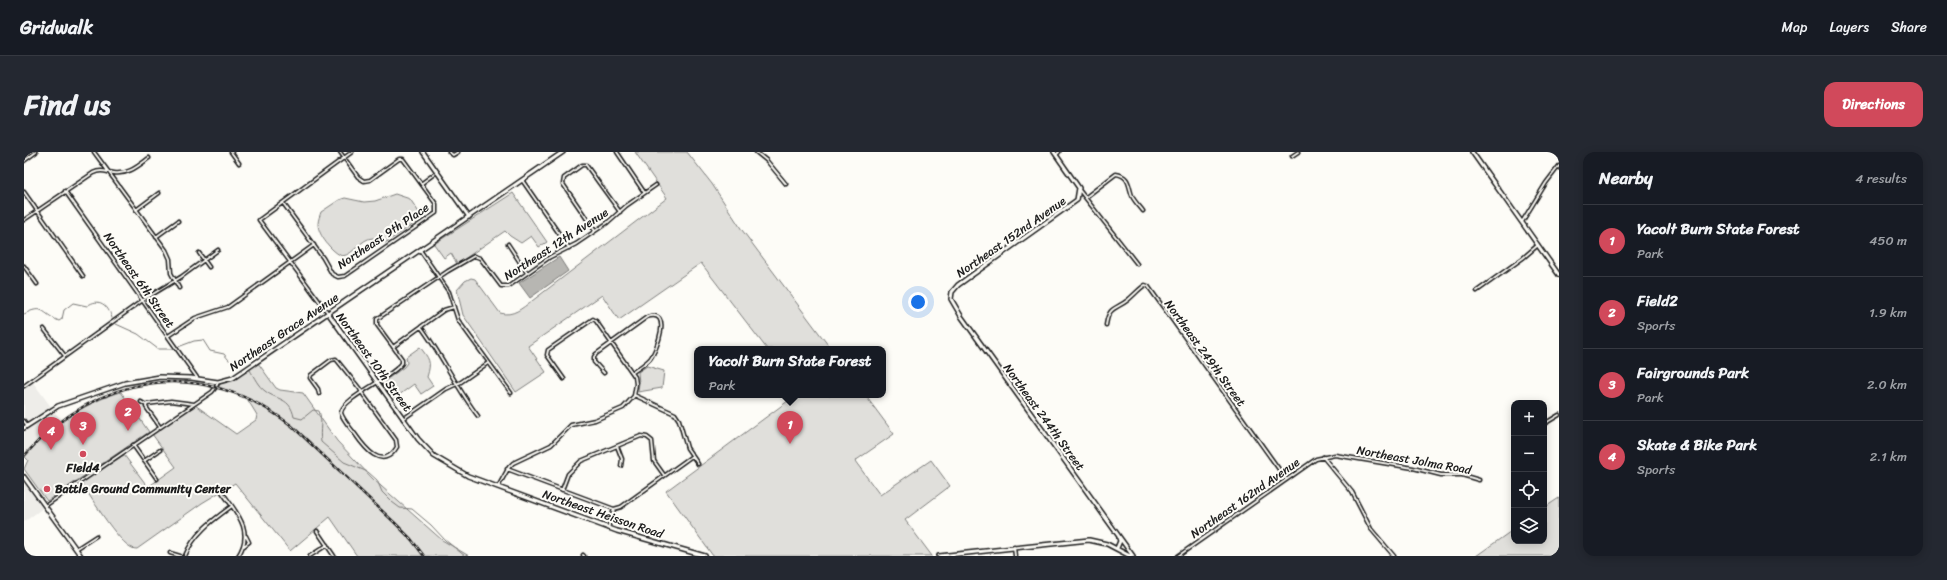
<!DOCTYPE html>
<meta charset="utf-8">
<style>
body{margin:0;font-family:Sriracha,sans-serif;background:#242831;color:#f1f3f6}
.controls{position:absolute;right:12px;bottom:12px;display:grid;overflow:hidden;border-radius:8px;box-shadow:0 2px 10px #0003}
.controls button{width:36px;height:36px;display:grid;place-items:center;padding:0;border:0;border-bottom:1px solid #363941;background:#171b24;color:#f1f3f6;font:20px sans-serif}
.you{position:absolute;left:894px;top:150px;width:14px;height:14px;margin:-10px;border:3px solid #fff;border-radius:50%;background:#1a73e8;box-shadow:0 0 0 6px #1a73e833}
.badge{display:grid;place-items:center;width:26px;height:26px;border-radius:50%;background:#d1495b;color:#fff;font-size:13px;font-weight:700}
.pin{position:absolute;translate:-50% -33px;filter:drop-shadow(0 1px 2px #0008)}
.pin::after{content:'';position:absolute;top:21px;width:14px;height:12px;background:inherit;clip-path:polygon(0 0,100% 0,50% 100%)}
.popup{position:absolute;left:670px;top:194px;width:192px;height:52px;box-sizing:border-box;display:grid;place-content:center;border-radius:8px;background:#171b24;filter:drop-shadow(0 1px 3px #0005);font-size:13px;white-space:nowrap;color:#9ea1a6}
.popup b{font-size:15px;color:#f1f3f6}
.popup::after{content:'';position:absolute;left:50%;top:100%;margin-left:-8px;border:8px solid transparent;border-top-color:#171b24}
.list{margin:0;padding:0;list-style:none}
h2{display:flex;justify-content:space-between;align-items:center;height:52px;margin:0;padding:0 16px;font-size:17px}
h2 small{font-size:13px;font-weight:400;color:#9ea1a6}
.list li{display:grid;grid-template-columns:26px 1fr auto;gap:12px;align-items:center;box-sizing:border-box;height:72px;padding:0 16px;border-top:1px solid #363941}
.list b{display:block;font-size:15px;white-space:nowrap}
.list p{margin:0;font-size:13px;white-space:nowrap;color:#9ea1a6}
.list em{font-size:13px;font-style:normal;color:#9ea1a6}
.icon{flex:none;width:22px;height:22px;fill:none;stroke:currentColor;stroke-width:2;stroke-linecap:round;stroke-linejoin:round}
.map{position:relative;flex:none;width:1535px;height:404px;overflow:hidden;border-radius:12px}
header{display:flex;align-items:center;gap:24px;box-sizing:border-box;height:56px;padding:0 20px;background:#171b24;border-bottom:1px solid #363941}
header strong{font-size:19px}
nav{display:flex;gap:22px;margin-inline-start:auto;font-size:14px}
.intro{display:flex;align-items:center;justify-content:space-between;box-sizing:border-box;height:96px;padding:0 24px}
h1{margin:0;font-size:28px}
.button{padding:10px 18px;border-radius:12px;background:#d1495b;color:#fff;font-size:14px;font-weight:700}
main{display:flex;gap:24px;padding:0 24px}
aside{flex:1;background:#171b24;border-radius:12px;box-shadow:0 2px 10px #0003}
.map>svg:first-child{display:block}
</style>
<header>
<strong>Gridwalk</strong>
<nav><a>Map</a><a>Layers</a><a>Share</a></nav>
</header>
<div class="intro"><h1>Find us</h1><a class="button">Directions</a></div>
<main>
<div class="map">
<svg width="1535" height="404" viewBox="0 0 1535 404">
<rect width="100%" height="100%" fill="#fdfcf7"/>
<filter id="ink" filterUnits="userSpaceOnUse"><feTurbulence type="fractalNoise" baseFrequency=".025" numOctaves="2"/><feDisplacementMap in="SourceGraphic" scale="8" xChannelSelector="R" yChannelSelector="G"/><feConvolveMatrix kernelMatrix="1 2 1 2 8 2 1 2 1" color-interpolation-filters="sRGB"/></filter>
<g filter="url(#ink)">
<path fill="#eeede9" d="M8,229L36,267L18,282L0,302V235Z
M0,330L19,356L0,370Z"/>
<path fill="#e0dfdb" stroke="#7e7e7c" d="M611,0H663L688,32L718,78L807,197H743L677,111L595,168L578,143L504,194L522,220L492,240L439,163L433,138L441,129L447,126L451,127L476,161C489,165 498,156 508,149L643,46Z
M489,41L523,90L515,95L507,84L497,91L486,84L481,79L433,112L427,101L420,106L410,92Z
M371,42L386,47L398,65L397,67L361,91C356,89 353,86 349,86C337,86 330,103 318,104C308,100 294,83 294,72C294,68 296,63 297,60L315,48L321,46L340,50L351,49Z
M396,195C405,207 408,209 403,225L409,234L397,242L390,232L371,246L361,233L362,228L380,215L383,211L382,205Z
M234,211L252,236L256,238L279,241L313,289L349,327L418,388L445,404H333L306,365L266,399L211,331L178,351L113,397C98,399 67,344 57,331L100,303L124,335L152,315L128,282L171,253L212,282L232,268L233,263L222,245L195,235L196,232L211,227Z
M623,214L640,219L638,236L614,240L615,231L614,220Z
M97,240L125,280L23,349L0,317L4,308L1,305C26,275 59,251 97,240Z
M772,243H841L870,282L831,309L856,343L907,308L926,334L881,368L908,404H689L642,339Z
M1535,346V404H1452L1490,377V389H1520V356Z"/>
<path fill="#b7b6b2" stroke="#797876" d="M535,105L544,119L506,146L495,131Z"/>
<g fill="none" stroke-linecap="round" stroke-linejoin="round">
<path stroke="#797876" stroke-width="1" d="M0,162C20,152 17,161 35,169L38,167L40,158L49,151L63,154C75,145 84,153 88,166
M92,172L114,182L134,197H148
M154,195L170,189L179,188L186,199L200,202C204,207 208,213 215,214
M226,218C230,225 234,234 241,239C254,249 266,245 270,265L278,267L289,258L295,259C299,269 295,278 297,290L320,310L344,320L353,328L358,340L368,350L376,356L388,357L407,373L421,388L441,404"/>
<defs>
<path id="street" d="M70,0L142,98L146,107L147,121L155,136
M207,0L215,11
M425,0L429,3L434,0
M593,0L620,40
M732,0L743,9L762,32
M1032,3L1035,0
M1268,4L1274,0
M0,9L12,0
M498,28L545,96
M398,31L413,20
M41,39L174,227
M1056,39L1113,112
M0,40L59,124
M1062,45L1092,22C1107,24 1104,36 1109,46C1112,51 1116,55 1119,59
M259,51L299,106L308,122L314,125L321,124L412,61V52L379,7H375L346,28L340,29L334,25L316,0
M112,58L135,41
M0,68L69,21C77,17 82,20 90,21C104,23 114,14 125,6
M1498,70L1522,31L1535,14
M571,79L539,32L540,26L558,13H562L596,60
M132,85L154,69
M484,92L503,121
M396,98L425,140L434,168L487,241
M175,101L185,115
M0,114L13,132
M1453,139L1499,106L1514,93
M304,161L235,68L328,0
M1082,173C1085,154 1091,158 1104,148C1110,143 1115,137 1121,133L1124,134L1262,327
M397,175C418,203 432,235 454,264
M20,177L41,204
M144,184L171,166L204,155L290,93
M369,195L420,158L430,155
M580,221L570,210V205L572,202L623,165C649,156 633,198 626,207C621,212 615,216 609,220
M0,234L119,148L157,125L194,98
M295,242L294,237L286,226L287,223L307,208L312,207L336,237L338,241L372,288L373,295C358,320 340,295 331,282C326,275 319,268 317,261C318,246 368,226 378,211V207L353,173V167L424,119L450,104L456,106L477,134H485L526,105L552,92L583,71L602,54L632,33
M610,243L651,262L655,268L663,296L674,312
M117,250L122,253
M379,267L422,237L437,230L464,211
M0,269L3,273
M1520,272L1535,263
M136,275L122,255L123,252L147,249L170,252
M109,293L133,327
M593,294L598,307L597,314
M1299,305L1328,340L1347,377L1370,404
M120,309L136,298
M483,317L590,357
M474,335L485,315L489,311L527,293L547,273L571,268L599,256L610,244L612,232L611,225L572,169L569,167L524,198L523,203L540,227
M538,338L544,322L557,309L617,284L623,285L628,289L630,309L640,323
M198,340C212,360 231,379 214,404
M21,354L188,240L192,235L194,230
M590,357L597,355L668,304
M584,376L590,357
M293,379L310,404
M220,394L225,390L222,384
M990,395L991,404
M52,397L72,384
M146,401L156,404
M559,403L560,404
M161,404C170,381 189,368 208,354
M286,404L303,393
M1154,404L1292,307L1311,303L1389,316L1417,323H1438L1455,328"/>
<path id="secondary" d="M399,0L445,65
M1030,0L1055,36L1053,48L934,133L928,140L927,147L937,164L1109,404
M1448,0L1535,123
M304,161L394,287L410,304L444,324L593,379L681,404
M0,276L34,254L101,231L136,225L167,226L194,230L209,226L539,0
M0,325L57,404
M1093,396L1096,389L1095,386
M915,404L1065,388L1083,392L1106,404"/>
</defs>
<use href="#street" stroke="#1c1c1c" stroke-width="5"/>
<use href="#secondary" stroke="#1c1c1c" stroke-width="6"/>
<use href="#street" stroke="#fdfcf7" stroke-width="2"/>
<use href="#secondary" stroke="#fdfcf7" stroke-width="3"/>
<defs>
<path id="rail" d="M0,304C73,220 179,204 268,274L371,371L387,387L400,404"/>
</defs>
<use href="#rail" stroke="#1c1c1c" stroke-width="2.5"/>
<use href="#rail" stroke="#fdfcf7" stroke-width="1" stroke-dasharray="3" stroke-linecap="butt"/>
</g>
</g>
<g fill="#d1495b" stroke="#fdfcf7" stroke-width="1.5">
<circle cx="59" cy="302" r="4"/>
<circle cx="23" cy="337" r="4"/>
</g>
<g text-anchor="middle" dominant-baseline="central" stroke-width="4" stroke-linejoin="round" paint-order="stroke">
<g font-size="12" fill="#1c1c1c" stroke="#fdfcf7">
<text transform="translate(359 84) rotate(-34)">Northeast 9th Place</text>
<text transform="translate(987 85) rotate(-35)">Northeast 152nd Avenue</text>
<text transform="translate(532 92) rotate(-33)">Northeast 12th Avenue</text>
<text transform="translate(115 128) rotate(55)">Northeast 6th Street</text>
<text transform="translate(260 180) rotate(-34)">Northeast Grace Avenue</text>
<text transform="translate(1181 201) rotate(54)">Northeast 249th Street</text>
<text transform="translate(350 210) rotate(54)">Northeast 10th Street</text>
<text transform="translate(1020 265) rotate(54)">Northeast 244th Street</text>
<text transform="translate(1390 308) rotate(10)">Northeast Jolma Road</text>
<text transform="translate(1221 346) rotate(-35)">Northeast 162nd Avenue</text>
<text transform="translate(579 362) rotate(19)">Northeast Heisson Road</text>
</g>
<g font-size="12" font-weight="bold" fill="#1c1c1c" stroke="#fdfcf7">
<text x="59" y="316">Field4</text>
<text x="31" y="337" text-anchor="start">Battle Ground Community Center</text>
</g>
</g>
</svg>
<div class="controls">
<button>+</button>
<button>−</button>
<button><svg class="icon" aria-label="locate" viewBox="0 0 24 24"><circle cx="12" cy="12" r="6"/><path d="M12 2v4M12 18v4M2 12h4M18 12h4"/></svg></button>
<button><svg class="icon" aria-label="layers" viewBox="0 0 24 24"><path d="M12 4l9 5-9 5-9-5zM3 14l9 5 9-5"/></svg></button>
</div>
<div class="you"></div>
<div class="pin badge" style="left:766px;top:292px">1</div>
<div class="popup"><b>Yacolt Burn State Forest</b>Park</div>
<div class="pin badge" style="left:104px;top:279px">2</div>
<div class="pin badge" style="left:59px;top:293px">3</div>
<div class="pin badge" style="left:27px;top:298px">4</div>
</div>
<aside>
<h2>Nearby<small>4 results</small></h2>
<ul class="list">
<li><span class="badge">1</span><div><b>Yacolt Burn State Forest</b><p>Park</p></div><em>450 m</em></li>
<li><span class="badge">2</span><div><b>Field2</b><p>Sports</p></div><em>1.9 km</em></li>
<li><span class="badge">3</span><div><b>Fairgrounds Park</b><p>Park</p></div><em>2.0 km</em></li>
<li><span class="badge">4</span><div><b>Skate &amp; Bike Park</b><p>Sports</p></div><em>2.1 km</em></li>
</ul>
</aside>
</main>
